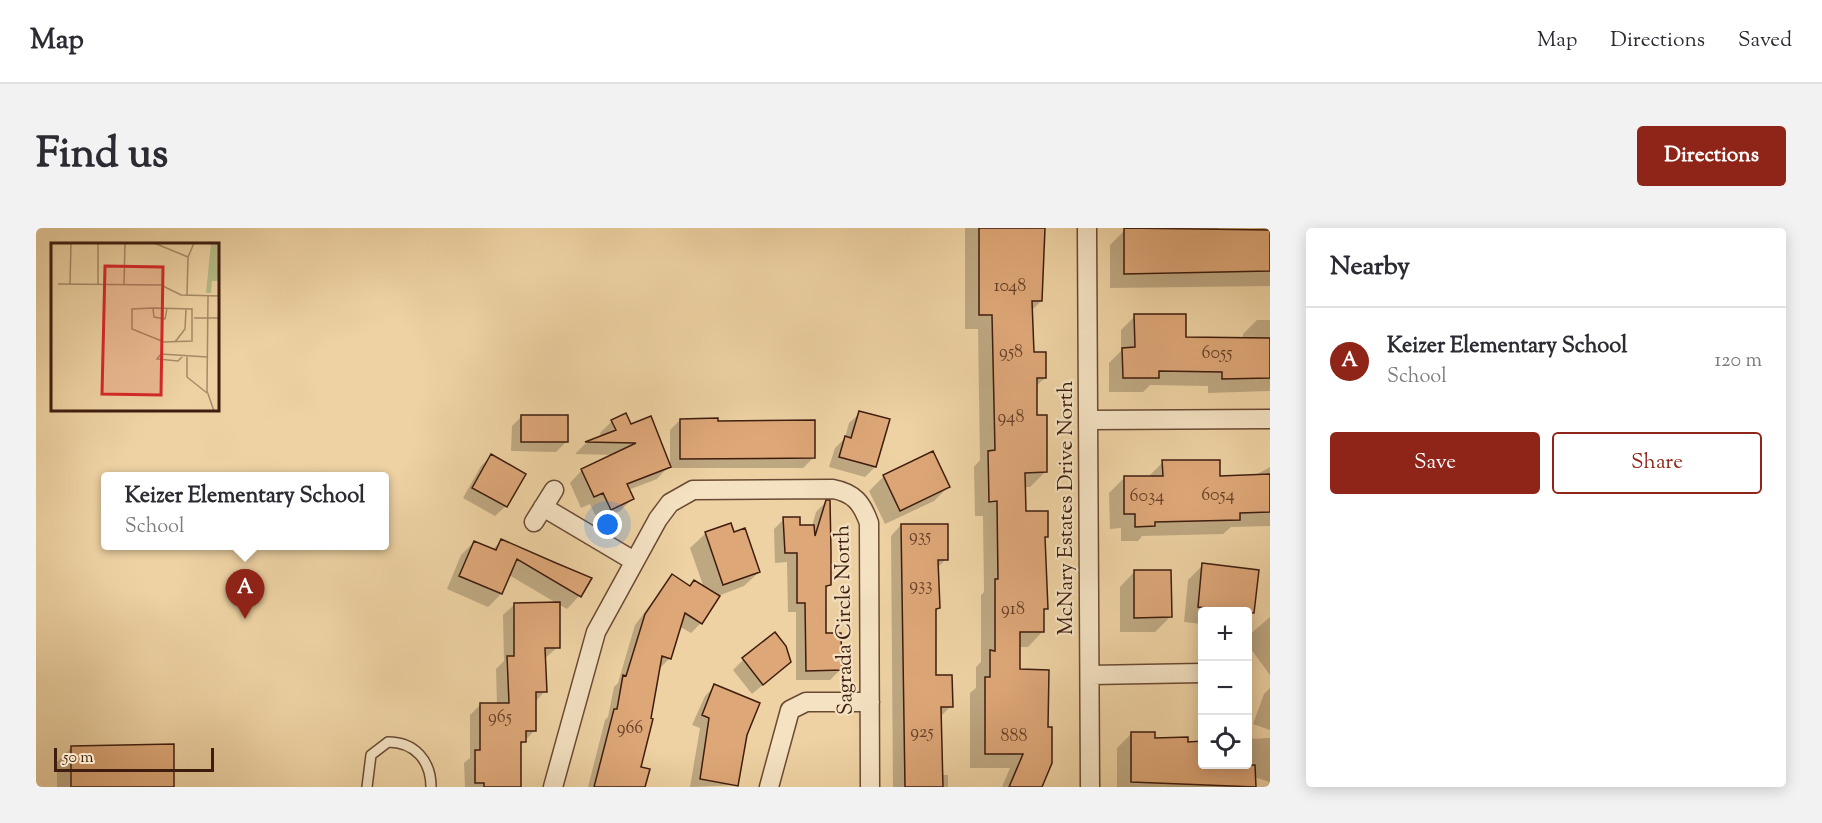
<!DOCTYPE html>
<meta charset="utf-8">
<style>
body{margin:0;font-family:"Sorts Mill Goudy",serif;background:#f2f2f3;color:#2b2b33}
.controls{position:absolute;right:18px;bottom:18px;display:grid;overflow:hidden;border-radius:6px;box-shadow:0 3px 15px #0003}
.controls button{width:54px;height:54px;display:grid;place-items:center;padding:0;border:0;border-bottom:2px solid #e1e1e2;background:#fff;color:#2b2b33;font:30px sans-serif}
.scale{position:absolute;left:18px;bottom:15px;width:160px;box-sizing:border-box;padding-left:6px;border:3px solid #3e1d0f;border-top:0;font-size:16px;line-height:21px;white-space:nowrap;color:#3e1d0f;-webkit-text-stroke:4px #f4e2c3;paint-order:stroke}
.you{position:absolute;left:572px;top:297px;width:21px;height:21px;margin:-15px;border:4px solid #fff;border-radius:50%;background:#1a73e8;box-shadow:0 0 0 9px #1a73e833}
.badge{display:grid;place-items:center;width:39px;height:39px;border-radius:50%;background:#8f2418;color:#fff;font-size:20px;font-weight:700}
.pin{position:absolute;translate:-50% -50px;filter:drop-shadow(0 2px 3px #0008)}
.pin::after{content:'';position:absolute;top:32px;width:21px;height:18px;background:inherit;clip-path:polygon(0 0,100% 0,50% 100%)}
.popup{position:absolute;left:65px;top:244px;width:288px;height:78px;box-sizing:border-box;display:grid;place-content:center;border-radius:6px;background:#fff;filter:drop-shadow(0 2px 4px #0005);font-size:20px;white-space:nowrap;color:#7c7c81}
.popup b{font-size:22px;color:#2b2b33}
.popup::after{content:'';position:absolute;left:50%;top:100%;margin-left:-12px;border:12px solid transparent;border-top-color:#fff}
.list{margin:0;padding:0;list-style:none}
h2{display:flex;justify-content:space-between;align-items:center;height:78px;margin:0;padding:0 24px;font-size:26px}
h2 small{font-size:20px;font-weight:400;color:#7c7c81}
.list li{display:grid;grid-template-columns:39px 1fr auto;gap:18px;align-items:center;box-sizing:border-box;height:108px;padding:0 24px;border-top:2px solid #e1e1e2}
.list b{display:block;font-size:22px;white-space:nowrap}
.list p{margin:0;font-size:20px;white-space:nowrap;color:#7c7c81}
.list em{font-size:20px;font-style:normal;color:#7c7c81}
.actions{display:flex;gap:12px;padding:18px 24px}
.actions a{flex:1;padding:14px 0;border:2px solid #8f2418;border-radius:6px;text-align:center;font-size:21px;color:#8f2418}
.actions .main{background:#8f2418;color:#fff}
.icon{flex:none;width:33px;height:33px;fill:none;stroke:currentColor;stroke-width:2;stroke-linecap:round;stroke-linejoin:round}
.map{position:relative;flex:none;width:1234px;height:559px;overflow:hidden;border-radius:6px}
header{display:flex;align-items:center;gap:36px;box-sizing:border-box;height:84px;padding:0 30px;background:#fff;border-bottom:2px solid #e1e1e2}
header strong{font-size:28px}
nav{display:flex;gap:33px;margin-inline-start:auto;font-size:21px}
.intro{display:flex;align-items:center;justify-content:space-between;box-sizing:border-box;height:144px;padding:0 36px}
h1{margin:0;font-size:42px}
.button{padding:15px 27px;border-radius:6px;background:#8f2418;color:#fff;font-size:21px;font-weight:700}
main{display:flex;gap:36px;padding:0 36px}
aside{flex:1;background:#fff;border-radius:6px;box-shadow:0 3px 15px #0003}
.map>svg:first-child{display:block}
</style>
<header>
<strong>Map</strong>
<nav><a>Map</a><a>Directions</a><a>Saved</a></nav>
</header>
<div class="intro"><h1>Find us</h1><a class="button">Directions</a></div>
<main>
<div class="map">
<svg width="1234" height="559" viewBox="0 0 1234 559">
<rect width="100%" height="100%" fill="#eed2a3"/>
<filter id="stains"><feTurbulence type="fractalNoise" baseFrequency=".00333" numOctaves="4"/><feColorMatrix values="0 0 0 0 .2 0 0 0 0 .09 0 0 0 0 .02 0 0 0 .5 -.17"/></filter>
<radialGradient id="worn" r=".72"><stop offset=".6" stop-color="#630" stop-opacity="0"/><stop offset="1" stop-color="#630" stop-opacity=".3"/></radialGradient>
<path fill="#0003" d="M929,0H1007L1005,73L995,83L997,126L1009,150L999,159L1000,188L1009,244L994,259H988L989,285L1011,308L1008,311L1011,380L1007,384L1006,404L992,419H983V443L1005,559H966L974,540H934V465L940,460V439L945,434V367L948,364L947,288H939L938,239L944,232L942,101H929Z
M1098,0H1182V3L1234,0V58L1074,60V17L1089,2Z
M1099,88L1149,110L1207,111V106L1221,92H1234V163L1172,165V158L1114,157L1107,164H1073V135L1085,123V102Z
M824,185L839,239L829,249L793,239L799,220L809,210L813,195Z
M486,188L530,214L520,224L475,223L476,198Z
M644,192L680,195L777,230L767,240H634V202Z
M576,193L594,198L633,238L621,251L592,262L596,271L584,283L562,293L554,276L545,280L534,255L546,242L579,227L539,226L549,216L565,209L564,205Z
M455,228L470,278L459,288L427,270L445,238Z
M1127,234L1182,249L1218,248L1234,239V298L1195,299L1187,306L1106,308L1102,313H1085V300L1074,301L1073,265L1088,250L1112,249Z
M848,248L913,258L898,273L849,296L833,263Z
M790,274L794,357L789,361V406L804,442L794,452H760V384H752L751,334L739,335L738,301L748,291L763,299L776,298L780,284Z
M694,297L723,344L708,358L682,368L665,395L655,405L643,398L634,430L624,440L603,540L608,559H552L569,492L572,489L578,459L582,455L599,397L636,348L653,359L658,354L668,360L654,320L669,306Z
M865,297L910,331L901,340L903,380L898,384L899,448L915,478L905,488V547H912V559H857L855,308Z
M465,313L554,351L543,368L531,381L522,376V419L508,431L509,463L499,474V502L484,518V559H429L428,535L434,530V487L445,476H461L460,441L468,433L467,387L479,376H522L473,347L465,366L452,379L411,361L425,327L438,314L456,322Z
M1167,337L1217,384L1212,390V383H1166V396L1148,394L1152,352Z
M1098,344L1134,389L1119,404H1084V359Z
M1234,389V447L1212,417V408Z
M707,432L754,434L716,466L697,442Z
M679,458L709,507L701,557L654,559L664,500L656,497L669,468Z
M1234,460V502L1217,496L1228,466Z
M1096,505L1151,516L1166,536H1212V511L1234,510V554L1218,549L1219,559H1081V520Z
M35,520L137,559H21V534Z"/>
<path fill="#dea778" stroke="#3e1d0f" stroke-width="1.5" d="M943,0H1009L1006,73H996L998,124H1010V150H1001V187H1011V244L989,245L990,283H1012V309H1009L1012,381H1008V404H984V441L1013,442L1012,499H1016V535L1006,559H973L987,526H949V449H954V422L959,423V351H962L961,273L953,274L952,223L959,222L956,87H943Z
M1088,0L1234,2V43L1088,46Z
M1098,86H1150V109L1234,110V150L1186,151V144L1123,143V150H1087L1086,120L1099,119Z
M823,183L854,191L840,239L803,229L809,208L815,210Z
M590,185L595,196L615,188L635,239L591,256L598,271L575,282L567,265L558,269L545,241L600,215L549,214L580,202L575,192Z
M485,187H532V214H485Z
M682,190V193L779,192V230L644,231V191Z
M897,223L914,259L864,283L847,247Z
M455,226L490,246L471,279L436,260Z
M1126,232H1184V248L1234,246V284L1204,285V292L1119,294V298L1099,299V286H1088V248H1127Z
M790,272H794L795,323V357L790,358V405H805L806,442L770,443L769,375H761V325H749L747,289H764V297H778L779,308Z
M695,295L698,304L709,300L724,344L687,357L669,304Z
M865,296H912V332H902L904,380L900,381V447H916L917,479H905L907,559H869Z
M465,311L520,335L556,350L545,369L481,331L466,366L423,348L438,313L460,322Z
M1166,335L1223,342L1218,385L1162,379Z
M1098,342H1135L1136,389L1098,390Z
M636,346L654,358L658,352L684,368L666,396L649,385L635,431L626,428L615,490L617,491L605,539L614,541L609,559H558L578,481H581L587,447L590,448L609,386Z
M524,374V420H509L511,464H500V503H490V514H485V559H448V555H439V522H444V475H473L471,428H478V375Z
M739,404L750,418L755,434L727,457L706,430Z
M678,456L724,475L711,507L702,558L664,551L673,490L666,487Z
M1095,504H1119V510L1152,509V514L1167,513V537H1219L1220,559L1095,554Z
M138,516V559H35V518Z"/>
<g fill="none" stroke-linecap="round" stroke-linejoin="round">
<defs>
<path id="service" d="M331,559L335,527L352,514C379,514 395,533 395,559"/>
<path id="minor" d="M1051,0L1054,559
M1053,192L1234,191
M507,279L598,333
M498,294L518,262
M1055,447L1166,445
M517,559L560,404L622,291L634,275L657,262L797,261C818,265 826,275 833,295L834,559
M733,559L754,482L770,474H834"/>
</defs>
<use href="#service" stroke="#6a4a34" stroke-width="12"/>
<use href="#minor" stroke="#6a4a34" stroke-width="21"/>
<use href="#service" stroke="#f4e2c3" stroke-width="9"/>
<use href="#minor" stroke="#f4e2c3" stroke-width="18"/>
</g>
<g text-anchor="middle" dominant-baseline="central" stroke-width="4.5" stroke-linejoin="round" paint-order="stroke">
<g font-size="18" fill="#664029">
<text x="974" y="59">1048</text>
<text x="975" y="125">958</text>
<text x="1181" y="126">6055</text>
<text x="975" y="190">948</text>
<text x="1182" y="268">6054</text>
<text x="1111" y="269">6034</text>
<text x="884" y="309">935</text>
<text x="885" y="358">933</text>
<text x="977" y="382">918</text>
<text x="464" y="490">965</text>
<text x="594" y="501">966</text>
<text x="886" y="505">925</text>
<text x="978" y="509">888</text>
</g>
<g font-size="21" fill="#3e1d0f" stroke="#f4e2c3">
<text transform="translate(1031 280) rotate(-90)">McNary Estates Drive North</text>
<text transform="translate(809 392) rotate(-91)">Sagrada Circle North</text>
</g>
</g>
<g transform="translate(15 15)">
<rect width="168" height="168" fill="#eed2a3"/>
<path d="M160,0H168V38H161L160,50H155Z" fill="#b5bd88"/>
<path fill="none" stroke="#a88a68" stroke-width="1.5" d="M103,0L137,14M7,41L110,42L130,52L168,53M19,41L20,0M47,42V0M73,42L74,0M136,52L137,14L143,0M157,53L156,148L163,168M102,65L141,66V98L113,99L81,86V66ZM102,66L103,74L114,76L116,65M143,75H168M124,99L134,86L135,66M131,114L127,118L106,116L110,111L156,114M136,114V134L156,150"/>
<path fill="#d62828" fill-opacity="0.15" stroke="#d62828" stroke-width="3" d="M54,23L112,24L110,152L51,151Z"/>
<rect width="168" height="168" fill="none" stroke="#3e1d0f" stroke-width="3"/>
</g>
<rect width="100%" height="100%" filter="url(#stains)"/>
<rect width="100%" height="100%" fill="url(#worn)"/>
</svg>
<div class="controls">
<button>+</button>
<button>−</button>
<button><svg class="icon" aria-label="locate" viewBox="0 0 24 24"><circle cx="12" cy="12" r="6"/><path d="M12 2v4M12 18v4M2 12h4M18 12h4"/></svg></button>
</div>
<div class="scale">50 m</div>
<div class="you"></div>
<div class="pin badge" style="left:209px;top:391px">A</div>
<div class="popup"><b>Keizer Elementary School</b>School</div>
</div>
<aside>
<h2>Nearby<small></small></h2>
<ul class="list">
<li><span class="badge">A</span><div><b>Keizer Elementary School</b><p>School</p></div><em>120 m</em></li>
</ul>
<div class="actions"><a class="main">Save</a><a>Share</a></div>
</aside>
</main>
